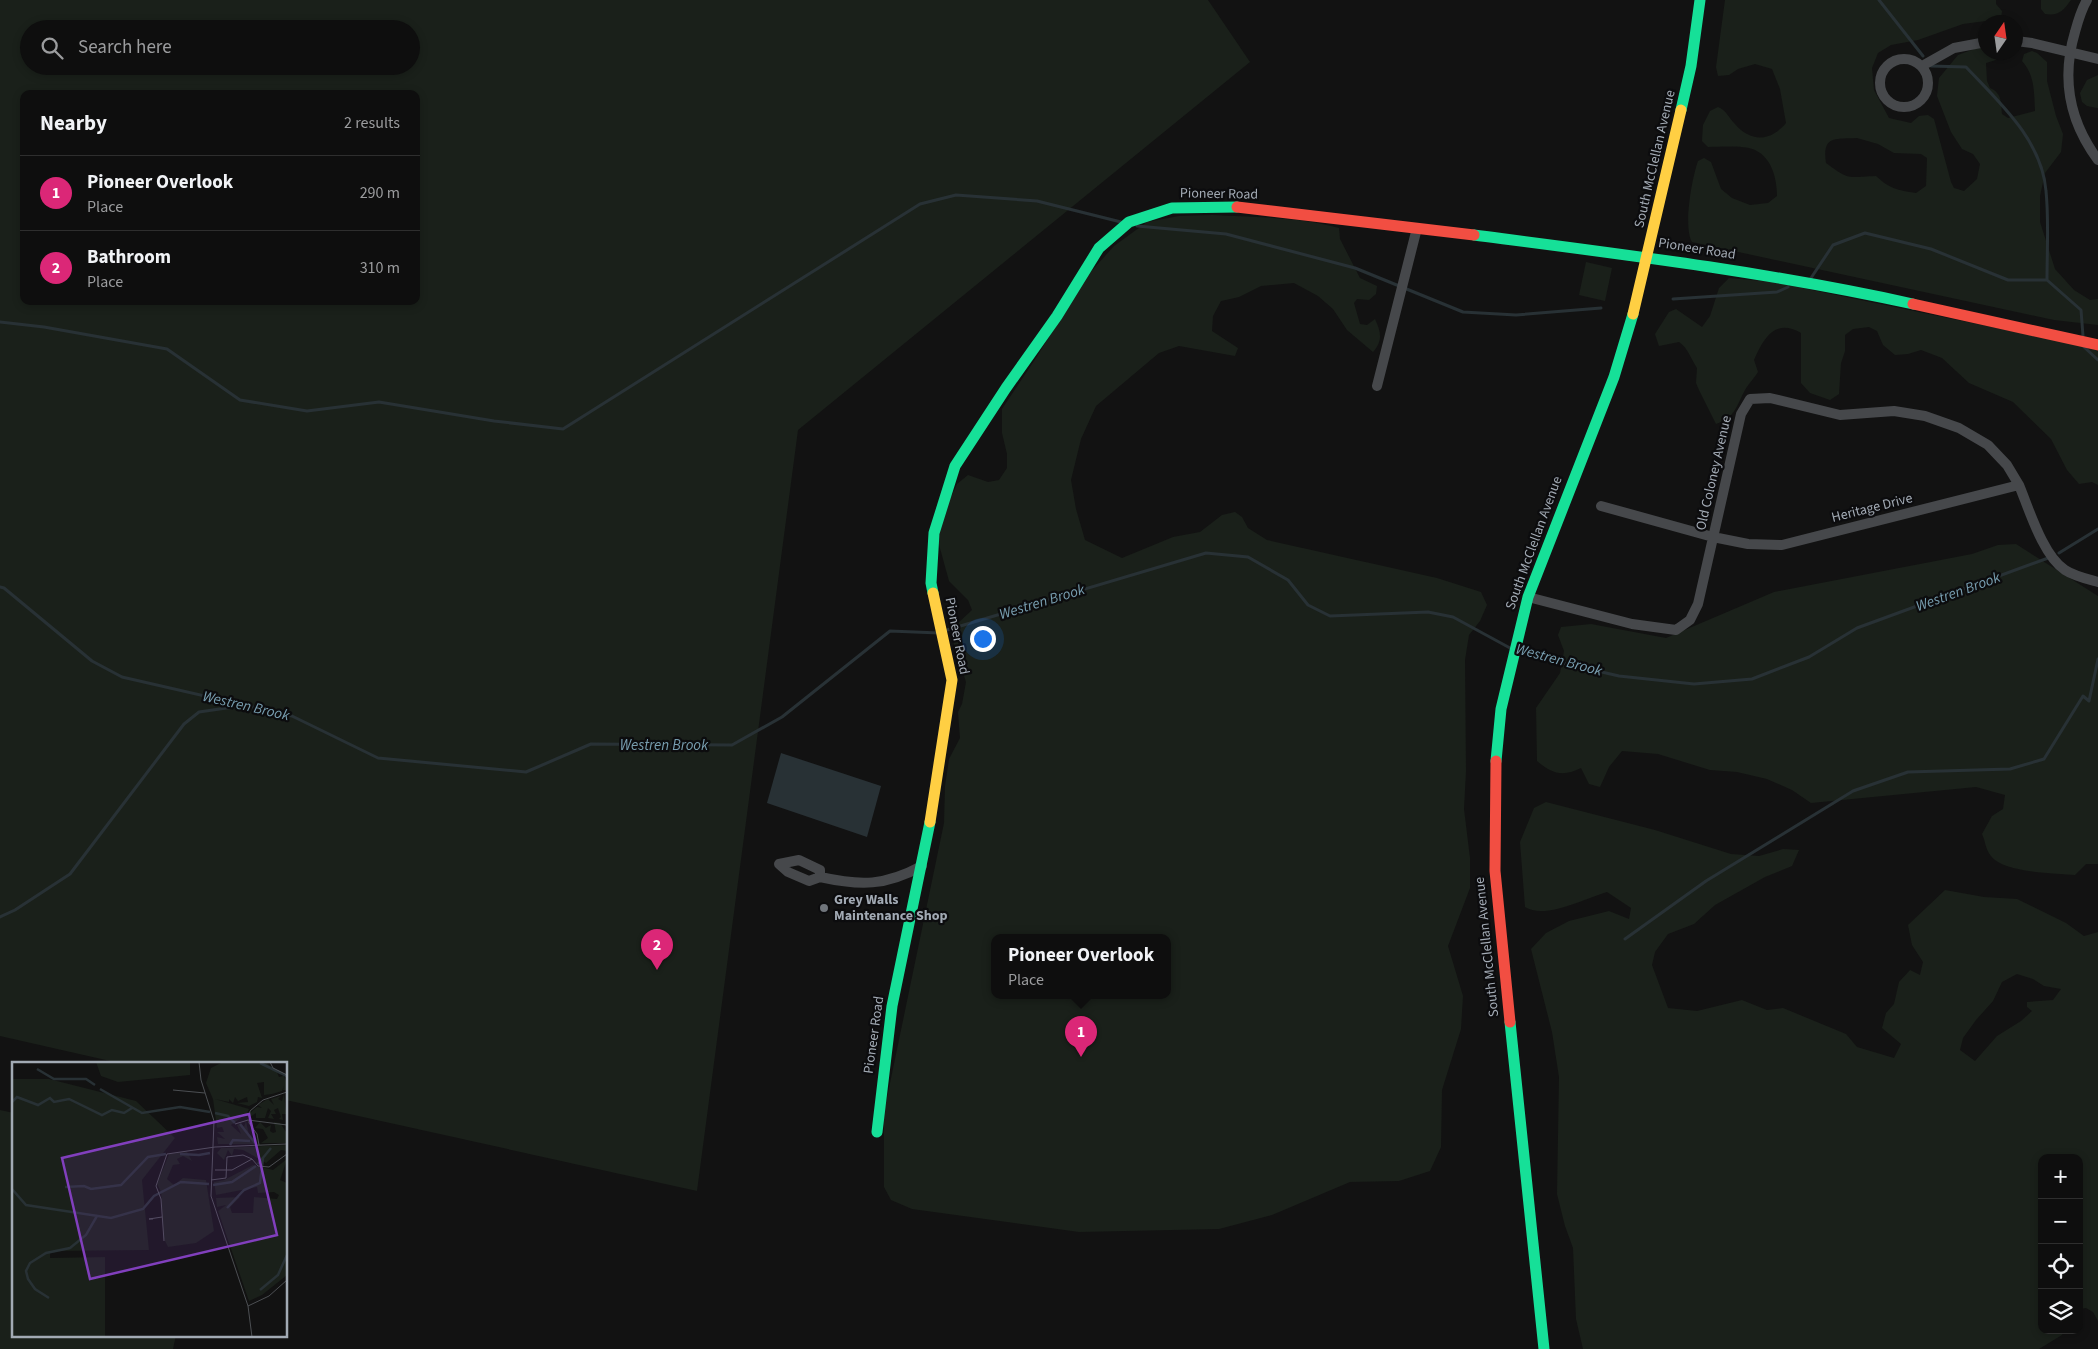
<!DOCTYPE html>
<meta charset="utf-8">
<style>
body{margin:0;font-family:"Source Sans 3",sans-serif;background:#171717;color:#f1f3f6}
.controls{position:absolute;right:15px;bottom:15px;display:grid;overflow:hidden;border-radius:10px;box-shadow:0 2px 8px #0003}
.controls button{width:45px;height:45px;display:grid;place-items:center;padding:0;border:0;border-bottom:1px solid #2e2e2e;background:#0e0e0e;color:#f1f3f6;font:25px sans-serif}
.compass{position:absolute;left:1978px;top:15px;width:45px;height:45px;border-radius:50%;background:#0e0e0e;box-shadow:0 2px 8px #0003;rotate:13deg}
.you{position:absolute;left:982px;top:638px;width:18px;height:18px;margin:-12px;border:4px solid #fff;border-radius:50%;background:#1a73e8;box-shadow:0 0 0 8px #1a73e833}
.badge{display:grid;place-items:center;width:32px;height:32px;border-radius:50%;background:#db2777;color:#fff;font-size:16px;font-weight:700}
.pin{position:absolute;translate:-50% -41px;filter:drop-shadow(0 1px 2px #0008)}
.pin::after{content:'';position:absolute;top:26px;width:18px;height:15px;background:inherit;clip-path:polygon(0 0,100% 0,50% 100%)}
.popup{position:absolute;left:991px;top:934px;width:180px;height:65px;box-sizing:border-box;display:grid;place-content:center;border-radius:10px;background:#0e0e0e;filter:drop-shadow(0 1px 4px #0005);font-size:16px;white-space:nowrap;color:#9b9c9e}
.popup b{font-size:19px;color:#f1f3f6}
.popup::after{content:'';position:absolute;left:50%;top:100%;margin-left:-10px;border:10px solid transparent;border-top-color:#0e0e0e}
.list{margin:0;padding:0;list-style:none}
h2{display:flex;justify-content:space-between;align-items:center;height:65px;margin:0;padding:0 20px;font-size:21px}
h2 small{font-size:16px;font-weight:400;color:#9b9c9e}
.list li{display:grid;grid-template-columns:32px 1fr auto;gap:15px;align-items:center;box-sizing:border-box;height:75px;padding:0 20px;border-top:1px solid #2e2e2e}
.list b{display:block;font-size:19px;white-space:nowrap}
.list p{margin:0;font-size:16px;white-space:nowrap;color:#9b9c9e}
.list em{font-size:16px;font-style:normal;color:#9b9c9e}
.icon{flex:none;width:28px;height:28px;fill:none;stroke:currentColor;stroke-width:2;stroke-linecap:round;stroke-linejoin:round}
.map{position:relative;flex:none;width:2098px;height:1349px;overflow:hidden}
.search{position:absolute;background:#0e0e0e;box-shadow:0 2px 8px #0003;left:20px;top:20px;width:400px;height:55px;display:flex;align-items:center;gap:12px;box-sizing:border-box;padding:0 18px;border-radius:28px;color:#9b9c9e;font-size:19px}
.panel{position:absolute;background:#0e0e0e;box-shadow:0 2px 8px #0003;left:20px;top:90px;width:400px;height:215px;border-radius:10px}
.map>svg:first-child{display:block}
</style>
<div class="map">
<svg width="2098" height="1349" viewBox="0 0 2098 1349">
<rect width="100%" height="100%" fill="#121212"/>
<path fill="#1a201a" fill-rule="evenodd" d="M0,0H1208L1250,62L798,430L697,1191L286,1100V1063H119L0,1036ZM29,29H411V66H29ZM24,94H416V301H24Z
M1725,0H1996V4L2002,11L2001,19L1963,24L1918,40L1891,45L1878,53L1872,68L1874,90L1889,118L1911,123L1919,116L1928,115L1934,119L1951,182L1954,188L1964,191L1977,179L1980,164L1973,154L1962,149L1951,132L1937,96L1939,78L1958,55L1974,49L1985,47L1986,52L1999,53L1996,60L1986,63L1987,81L1990,88C2002,93 2001,103 2002,114L2008,118L2035,111C2034,93 2035,75 2022,61L2024,54L2032,51L2037,53L2047,62V81L2056,116L2063,134L2061,152L2045,173L2040,196V222L2055,269L2074,290L2090,300L2098,299V325L2054,320L1692,242C1683,227 1692,178 1698,161L1704,158L1711,162L1721,189L1732,198L1750,205L1768,203L1777,196C1777,179 1772,158 1755,150C1744,145 1720,147 1708,147L1702,141L1703,125L1710,111L1718,107C1727,111 1728,117 1735,124C1751,143 1771,141 1786,123L1780,89L1772,69L1755,64L1738,69L1729,75L1718,76L1716,67ZM1857,138L1878,144L1894,153L1921,154L1927,158L1926,186L1916,193C1897,190 1890,189 1876,176C1848,177 1850,181 1826,163C1822,136 1834,139 1857,138Z
M2041,0H2071C2063,11 2059,16 2045,14L2041,9Z
M2098,75V108H2097L2087,106L2082,102L2080,93L2087,80Z
M1212,215C1251,217 1302,217 1339,228L1340,239L1360,278L1377,286L1376,294L1369,300L1357,299L1354,303L1360,324L1367,325L1375,319C1381,332 1383,341 1373,352L1347,330L1333,309L1318,296L1294,283L1261,286L1239,297L1221,301L1213,316L1212,331L1238,348L1235,356L1179,346L1159,353L1096,406L1081,439L1071,480L1076,509L1085,540L1122,558L1173,537L1200,532L1222,515L1235,512L1242,517L1248,528L1267,540L1437,578L1481,592L1487,605L1480,621L1469,635L1465,660L1466,771L1464,809L1470,858V888L1448,946L1463,996L1461,1029L1442,1090L1441,1147L1430,1171L1399,1181L1350,1182L1272,1215L1219,1229L1079,1232L912,1209L891,1200L884,1187V1112L944,823L945,786L949,759L960,738L958,712L962,704L966,682L952,638L957,624L972,610L968,600L949,581L938,541L943,514L957,484L968,475L988,482L999,480L1007,468V454L1002,433V409L1036,358L1087,276L1114,246L1147,222L1179,216ZM995,938H1167V996H995Z
M1586,262L1612,268L1605,301L1579,295Z
M1729,278L1773,282L2098,349V485L2092,482L2079,484L2067,470L2051,439L2013,402L1969,383L1942,358L1921,350L1908,354L1895,355L1883,345L1877,331L1869,327L1853,329L1845,335V351L1841,363L1839,394L1830,400L1810,393L1801,383V333C1775,318 1764,338 1754,360L1758,372C1754,379 1747,385 1744,392C1735,409 1735,417 1716,424L1699,390L1696,383L1697,368C1691,359 1688,348 1679,342L1659,346L1655,334L1669,312L1676,309L1702,327L1710,316L1719,288Z
M2016,544L2098,596V864H2086L2075,875C2054,873 2004,873 1991,856C1986,851 1985,840 1982,834L1992,816L2003,809L2005,795L1976,787L1811,803L1792,790L1767,779L1737,772L1710,770L1658,754L1622,751L1609,767L1600,787L1589,784L1581,768C1563,777 1552,774 1537,761L1536,708L1560,673L1564,651L1558,635L1561,627L1591,624L1666,638L1774,592L1972,554L1998,545Z
M1546,802L1655,830L1731,854L1759,856L1783,849L1799,850L1792,866L1765,877L1715,905L1694,924L1668,934L1655,952L1652,965L1668,1008L1697,1011L1742,1000L1767,1010L1783,1008L1846,1034L1857,1047L1894,1058L1901,1044L1882,1028L1886,1013L1894,1004L1899,982L1910,970L1920,975L1923,962L1912,945L1908,925L1945,890L1984,897L2017,899L2066,923L2084,936L2098,932V1321L2093,1312L2086,1308L2079,1309V1158H2042V1330H2064L2062,1335L2039,1349H1583L1576,1319L1573,1248L1565,1226L1557,1194L1559,1077L1552,1032L1531,949L1546,933L1569,921L1609,911L1629,919L1631,908L1607,892C1586,898 1545,920 1525,907L1520,842L1534,808ZM2017,974L2033,979L2044,986L2061,989L2053,1000L2027,1002V1007L2032,1011L2021,1021L1997,1036L1975,1061L1960,1050L1963,1038L1976,1020L1993,1001L2002,982Z
M0,1110L14,1113V1335H176L173,1349H0Z"/>
<path fill="#283135" d="M781,753L881,786L867,837L767,803Z"/>
<g fill="none" stroke-linecap="round" stroke-linejoin="round">
<path stroke="#283135" stroke-width="3" d="M1879,0L1923,56
M1931,66L1966,67C1999,102 2042,140 2046,191C2049,220 2047,250 2047,280L2081,310L2083,336
M1137,226L1226,234L1355,268L1463,312L1516,315L1601,308
M1811,278L1833,245L1865,233L1931,249L2008,280H2047
M1673,299L1777,292L1788,287
M0,322L44,327L167,349L240,400L307,411L379,402L494,421L563,429L920,204L956,195L1037,201L1121,222
M2084,347L2098,360
M2059,553L2098,529
M0,587L4,588L92,661L122,677L292,716L378,758L526,772L591,744L732,745L782,717L890,631L939,633
M947,630L1206,553L1248,557L1288,580L1308,605L1330,616L1428,612L1453,617L1510,648
M1520,653L1619,676L1694,684L1752,679L1809,657L1857,628L2051,557
M0,917L15,910L70,874L184,724L199,712L240,706
M1625,939L1706,881L1853,791L1908,772L2010,769L2044,759L2083,696L2089,701L2098,659"/>
<path stroke="#46484b" stroke-width="10" d="M2087,0C2081,10 2078,21 2075,32C2061,79 2069,121 2098,160
M2016,41L2032,43L2098,59
M1880 83a24 24 0 1 1 48 0a24 24 0 1 1-48 0Z
M1922,66L1954,48L1986,42
M1377,386L1417,228
M1601,506L1713,537L1748,544L1782,545L2019,485C2029,509 2043,556 2065,570C2074,576 2087,579 2098,582
M1528,597L1632,624L1676,630L1690,620L1698,604L1741,414L1750,399L1770,398L1840,415L1894,411L1925,416L1959,428L1988,445L2007,465L2019,485
M820,877L809,881L788,872L779,864L799,860L820,870V877C861,886 885,886 922,866"/>
<path stroke="#16e098" stroke-width="11" d="M1681,110L1691,66L1700,0
M1474,235C1621,254 1768,272 1913,304
M933,593L931,583L934,533L955,466L1006,388L1057,316L1099,248L1129,222L1172,208L1237,207
M1496,761L1501,709L1528,597L1614,377L1633,314
M1510,1022L1544,1349
M877,1132L892,1006L930,822"/>
<path stroke="#ffcf43" stroke-width="11" d="M1633,314L1681,110
M930,822L952,680L933,593"/>
<path stroke="#f24e42" stroke-width="11" d="M1237,207L1474,235
M1913,304L2098,345
M1496,761L1495,871L1510,1022"/>
</g>
<circle fill="#70757b" stroke="#0c0c0e" stroke-width="2" cx="824" cy="908" r="5"/>
<g text-anchor="middle" dominant-baseline="central" stroke-width="4.5" stroke-linejoin="round" paint-order="stroke">
<g font-size="14" fill="#a2aab4" stroke="#0c0c0e">
<text transform="translate(1655 159) rotate(-77)">South McClellan Avenue</text>
<text transform="translate(1219 194) rotate(1)">Pioneer Road</text>
<text transform="translate(1697 249) rotate(9)">Pioneer Road</text>
<text transform="translate(1714 473) rotate(-77)">Old Coloney Avenue</text>
<text transform="translate(1872 508) rotate(-14)">Heritage Drive</text>
<text transform="translate(1534 543) rotate(-70)">South McClellan Avenue</text>
<text transform="translate(957 636) rotate(79)">Pioneer Road</text>
<text transform="translate(1487 947) rotate(-96)">South McClellan Avenue</text>
<text transform="translate(874 1035) rotate(-82)">Pioneer Road</text>
</g>
<g font-size="14" font-weight="bold" fill="#a2aab4" stroke="#0c0c0e" text-anchor="start">
<text x="834" y="900">Grey Walls<tspan x="834" dy="16">Maintenance Shop</tspan></text>
</g>
<g font-size="15" font-style="italic" fill="#789eb0" stroke="#0c0c0e">
<text transform="translate(1958 592) rotate(-20)">Westren Brook</text>
<text transform="translate(1042 602) rotate(-17)">Westren Brook</text>
<text transform="translate(1559 660) rotate(15)">Westren Brook</text>
<text transform="translate(246 706) rotate(13)">Westren Brook</text>
<text x="664" y="745">Westren Brook</text>
</g>
</g>
<g transform="translate(12 1062)">
<rect width="275" height="275" fill="#121212"/>
<path d="M84,0H178V13L106,20L89,14ZM211,0H253L264,8L267,15L275,13L272,14L274,19L275,15V28H271L272,24L270,29L260,32L252,33V20L245,21L250,36L246,35L245,40L237,44L225,41L236,40L235,35L226,39L223,35L221,41L217,37V40L203,37L237,47L234,54L228,52L229,56L219,63L229,72L225,63L229,61L232,65L234,59L237,73L244,82H206L205,75L213,77L205,70H212L210,65L205,66L201,37L194,21L199,6ZM0,17H37L124,39L163,76L130,118L137,188L38,189V196L93,195V275H0ZM272,32L275,60L274,52H270L271,58L267,57L269,55L266,46L262,48L264,52H259L262,57L256,56L259,49L256,46L253,56H244V51L238,55V51L245,45L250,46L246,43L256,37L262,43L259,37L269,34L266,37L270,39ZM248,60L254,66L259,63L258,69L261,71L264,70L262,60L268,61L274,70L275,81H249L256,76L251,67L243,66ZM275,83V89L269,88L254,101L231,88L222,87L220,94L216,88L212,98L205,91L209,86ZM175,90L180,99L171,94L165,97L168,102L161,103L155,117L162,123L171,116L194,118L202,169L184,181L156,185L152,177L149,130L145,122L157,92ZM275,97L268,118L275,121V213L250,233L237,239L206,149L214,143L205,145L204,136L228,135L218,145L220,151H241L242,135L265,137L267,133L262,130L246,131L245,125L204,133L202,120L212,118L241,103L261,108Z" fill="#1a201a"/>
<path fill="none" stroke="#283135" stroke-width="2.5" d="M248,1L275,14M25,7L42,17H74L83,23M88,27L130,51L168,45L198,50M0,40L5,35L26,43L38,36L42,40L57,37L90,53L100,48L112,51L120,46M203,51L216,54L223,61M228,62L243,81M218,83L221,78L238,79M168,92L187,93L198,91M246,102L259,86M201,123L220,120L244,104M53,125L72,124L79,127L109,123L136,95L154,92M0,127L14,143L99,156L131,147L142,134L169,120L197,122M215,146L232,128L248,121L251,96M248,228L266,213L275,193M37,236L23,227L16,217L14,209L18,201L34,191L58,186L74,173L85,154"/>
<path fill="none" stroke="#4c4f53" stroke-width="1" d="M187,0L189,18L202,59L199,134L236,244L240,275M258,0L261,6L275,13M161,28L193,31M223,62L236,58L275,63M247,83L245,72L237,61L238,49L251,38L275,30M203,108H220L240,97L246,104L257,105L275,92M199,118L214,116L215,95L231,93L240,97M141,157H137L150,155M152,179L149,137L144,124L155,92L203,85L275,82M236,244L257,234L275,218"/>
<path fill="#813fbd" fill-opacity="0.15" stroke="#813fbd" stroke-width="2.5" d="M237,52L265,173L78,217L50,96Z"/>
<rect width="275" height="275" fill="none" stroke="#a2aab4" stroke-width="2.5"/>
</g>
</svg>
<div class="controls">
<button>+</button>
<button>−</button>
<button><svg class="icon" aria-label="locate" viewBox="0 0 24 24"><circle cx="12" cy="12" r="6"/><path d="M12 2v4M12 18v4M2 12h4M18 12h4"/></svg></button>
<button><svg class="icon" aria-label="layers" viewBox="0 0 24 24"><path d="M12 4l9 5-9 5-9-5zM3 14l9 5 9-5"/></svg></button>
</div>
<svg class="compass" viewBox="-18 -18 36 36"><path d="M0-13l5 13h-10z" fill="#e53935"/><path d="M0 13l5-13h-10z" fill="#9b9c9e"/></svg>
<div class="you"></div>
<div class="pin badge" style="left:1081px;top:1057px">1</div>
<div class="popup"><b>Pioneer Overlook</b>Place</div>
<div class="pin badge" style="left:657px;top:970px">2</div>
<div class="search"><svg class="icon" aria-label="search" viewBox="0 0 24 24"><circle cx="10" cy="10" r="6"/><path d="M15 15l6 6"/></svg>Search here</div>
<section class="panel">
<h2>Nearby<small>2 results</small></h2>
<ul class="list">
<li><span class="badge">1</span><div><b>Pioneer Overlook</b><p>Place</p></div><em>290 m</em></li>
<li><span class="badge">2</span><div><b>Bathroom</b><p>Place</p></div><em>310 m</em></li>
</ul>
</section>
</div>
